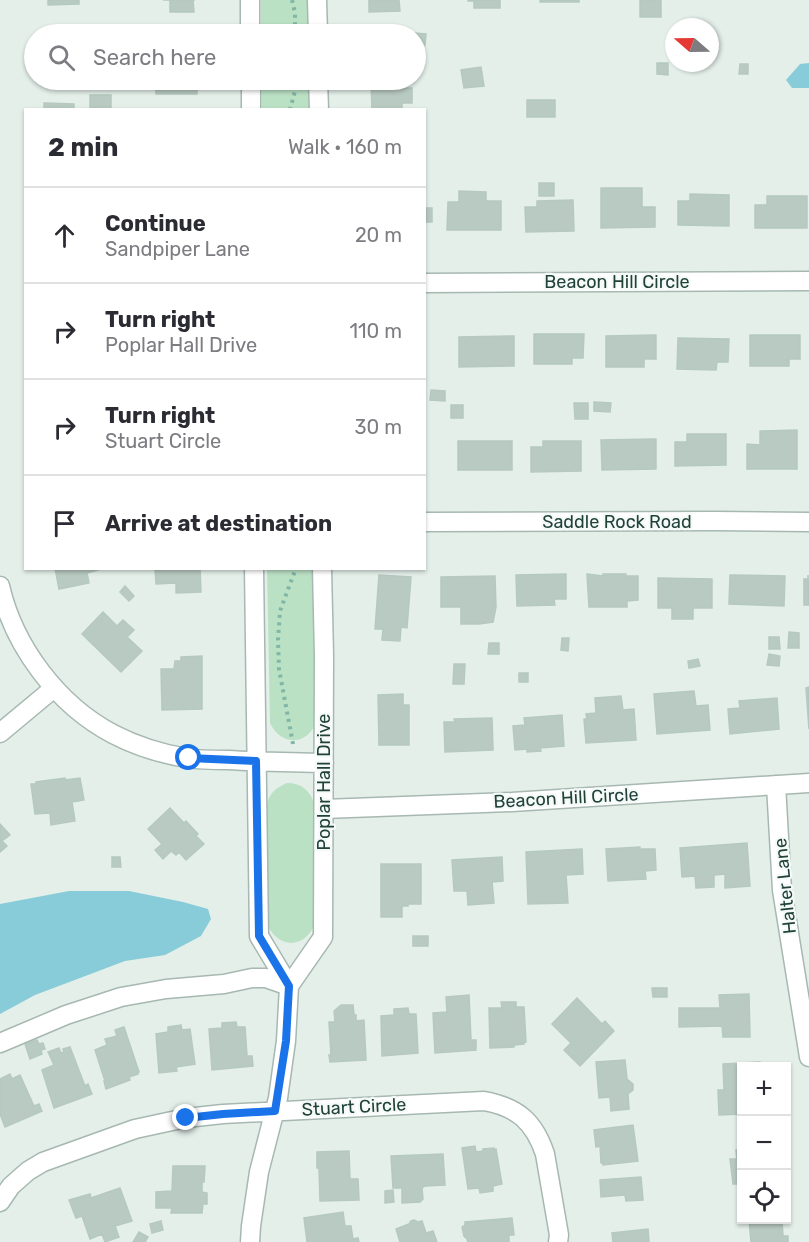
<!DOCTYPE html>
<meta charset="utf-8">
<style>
body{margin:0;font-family:Rubik,sans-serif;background:#f7f7f7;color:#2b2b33}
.controls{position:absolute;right:18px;bottom:18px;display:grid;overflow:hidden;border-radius:0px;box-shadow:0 2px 4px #0004}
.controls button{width:54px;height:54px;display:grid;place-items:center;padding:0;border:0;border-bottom:2px solid #e1e1e2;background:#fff;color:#2b2b33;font:30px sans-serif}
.compass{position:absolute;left:665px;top:18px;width:54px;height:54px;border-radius:50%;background:#fff;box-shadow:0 2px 4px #0004;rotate:290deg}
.stop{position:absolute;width:18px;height:18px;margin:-14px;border:4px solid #1a73e8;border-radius:50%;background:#fff}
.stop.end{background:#1a73e8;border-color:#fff;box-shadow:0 2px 6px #0008}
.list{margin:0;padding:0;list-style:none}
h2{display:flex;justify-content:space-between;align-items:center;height:78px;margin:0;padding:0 24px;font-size:26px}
h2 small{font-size:20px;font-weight:400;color:#7c7c81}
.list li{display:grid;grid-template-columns:39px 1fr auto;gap:18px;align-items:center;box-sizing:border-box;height:96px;padding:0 24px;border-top:2px solid #e1e1e2}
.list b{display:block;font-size:22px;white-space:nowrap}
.list p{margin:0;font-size:20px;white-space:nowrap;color:#7c7c81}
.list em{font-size:20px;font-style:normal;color:#7c7c81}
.icon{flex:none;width:33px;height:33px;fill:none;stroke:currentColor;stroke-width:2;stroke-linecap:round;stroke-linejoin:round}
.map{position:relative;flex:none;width:809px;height:1242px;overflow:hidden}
.search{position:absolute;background:#fff;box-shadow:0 2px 4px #0004;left:24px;top:24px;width:402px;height:66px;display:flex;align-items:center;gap:15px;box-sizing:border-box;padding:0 21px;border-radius:33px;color:#7c7c81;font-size:22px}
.panel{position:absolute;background:#fff;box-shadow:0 2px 4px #0004;left:24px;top:108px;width:402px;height:462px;border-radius:0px}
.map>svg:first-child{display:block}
</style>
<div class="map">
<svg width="809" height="1242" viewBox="0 0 809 1242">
<rect width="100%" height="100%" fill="#e4efea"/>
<path fill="#bbe1c5" d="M261,0H309V34H261Z
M262,80H309V109H262Z
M267,569H314L316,723C306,746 281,746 270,723Z
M287,783C302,783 311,791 315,806L314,926C303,949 279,948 268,926L266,806C270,793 275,788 287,783Z"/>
<path fill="#87ccd8" d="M809,63V88H792L786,80L800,64Z
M69,891H129L183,902L208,909L211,919L201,936L165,955L125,961L35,995L0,1014V904Z"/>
<path fill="#b9cac3" stroke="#b5c9c1" stroke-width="1.5" d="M48,0H79V4L48,5Z
M163,0H195H193L194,12H170V0Z
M369,0H399L400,11L369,12Z
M468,0H500V8H474V1H468Z
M540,0H579V2H540Z
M640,0H661V17H640Z
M97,25H108V34H97Z
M75,29V34H45V30Z
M414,33L426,34L425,45H416V34Z
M657,63H668V75L657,74Z
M740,64H748V74H739Z
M481,67L484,86L464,88L461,70Z
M46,80H75V84H46Z
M156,80H197V94H156Z
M371,80H403V88H412V103H402V110H372Z
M90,95H111V110H90Z
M527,100H555V117H527Z
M44,103L74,104V110H44Z
M539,183H554V196H539Z
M601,188H642V207H655V227L601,228Z
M459,191L486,192V201H501V230H447L448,202H459Z
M690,194L729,195V226L678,225V201H690Z
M767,196H807V228H755V205H767Z
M573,200L574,231L526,232L525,207H537V201Z
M424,208H432V222H424Z
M534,334H584L583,358H572V364H534Z
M656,335V359H644V367H606V336Z
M750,335H800V359H789V366H750Z
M514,336V366L459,367V337Z
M678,338L729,339L728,362H717L716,370L677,369Z
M431,390L445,391V401L430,400Z
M594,402L611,403L610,412L594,411Z
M574,403H588V419H575Z
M451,405H463V418H451Z
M797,430V469H747V444L760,445V431Z
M687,434H726V465L675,466V442H687Z
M656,439V469L602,470L601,440Z
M458,441H512V470H458Z
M543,441H581V471L531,472V447H543Z
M55,568H98V570L87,573L89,583L59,589Z
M155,568H200L201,592L176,593V583L156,584Z
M566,574V599H554L555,605L517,606L516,575Z
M587,574L603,576V574H626V576H638V600L627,601V607H589Z
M379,575L411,577L407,628L401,627L400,641L382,640L383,629H375Z
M730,575L785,576L784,606L729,604Z
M808,575L809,605H804V579H808Z
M495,576L496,607L493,622L479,624H461V607H441V577Z
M658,578L712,579V608H693V619H672V608H658Z
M125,586L134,596L129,601L120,592Z
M103,612L117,626L123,620L134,630L127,637L142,651L121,672L82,634Z
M789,632L799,633V648H788Z
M769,637H779L780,649H769Z
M562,638H569L568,651L561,650Z
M489,643H499V654H488Z
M769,654L780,656L779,666L767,665Z
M202,656V709L162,710L161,669H174L175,661H181V657Z
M698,659L700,666L689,668L688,661Z
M454,664H465L464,684H453Z
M519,673H528V682H519Z
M809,687V729L806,688Z
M694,691L696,706L708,705L710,730L657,734L654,694Z
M403,694V705H409V745H379L378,695Z
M621,696L623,710L634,709L636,740L586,743L584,719H587L586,714L596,713L595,698Z
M777,698L779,729L730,734L728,709L740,708L739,701Z
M562,715L564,746L540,748L541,751L527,752V749L515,750L513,726L525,725L524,718Z
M492,718L493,750L445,752L444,722H455L454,719Z
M65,778V780L80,778L84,800L72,802L75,821L51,825L50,813L35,814L31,784H36V782Z
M170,808L184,823L186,821L198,834L196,836L204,844L186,860L179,852L176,855L171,851L163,859L155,850L162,844L148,829Z
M0,824L10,835L2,841L7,846L0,852Z
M747,843L750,886L725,888V874L714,875V887L696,888L695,876L682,877L680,848Z
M640,847V849H655L656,870L645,871L646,879L608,881L606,849Z
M582,849L583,874L566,875L568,903L528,904L526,852Z
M112,857H120L121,867H112Z
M502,857L503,881L492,882L494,903L468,905L467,891H454L452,860Z
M381,864H421V904H408V906H402V917H381Z
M413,936H428V946H413Z
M652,988H667V997H653Z
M749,994L750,1037H723L722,1026L679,1027V1008H720L719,995Z
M469,995L471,1040H476V1050L435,1053L433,1013L447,1012L446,997Z
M577,998L602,1024L605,1021L614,1031L580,1066L564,1050L571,1043L552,1024Z
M501,1002H516V1007H524L526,1042H524V1044L514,1045V1047L490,1048L489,1008H502Z
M341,1005H353L354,1015H356V1021L364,1020L366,1060L330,1062L329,1055L331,1056L329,1022H335L334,1011Z
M408,1008L409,1014H416L418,1053L382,1056L381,1016L394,1015V1009Z
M236,1022L237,1027H245L247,1056H252L253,1066L212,1070L209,1029L222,1028V1023Z
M181,1025L182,1030L190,1029L195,1064L176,1067L177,1071L159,1073L156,1034L168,1032V1027Z
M124,1027L139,1072H137L138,1074L129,1077L130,1080L106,1089L104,1081H105L95,1050L107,1045L105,1039L117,1036L115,1030Z
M37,1040L39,1044L43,1043L45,1049L41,1050L42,1054L30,1059L25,1044Z
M70,1047L85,1086L88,1084L92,1094L54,1108L42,1070L54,1065L48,1052L59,1048L61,1053L64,1052L63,1049Z
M625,1060L627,1079L633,1084V1090L628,1094L629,1109L611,1111L610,1097L599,1098L596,1062Z
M760,1062L761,1066H742V1114L719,1115L718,1090H724L723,1064Z
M10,1074L12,1079L20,1075L34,1106L39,1104L42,1111L5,1127L0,1114V1079Z
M633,1125L638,1161L603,1165V1163H601L600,1146L596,1147L594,1130Z
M475,1146L476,1152L483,1151V1149L494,1148V1150L496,1149L502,1184L493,1186V1191L480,1193L479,1188L468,1189L462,1148Z
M742,1149V1184H733L730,1159H737L736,1150Z
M349,1151L350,1179H358L359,1200L320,1201L319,1168H317V1152Z
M443,1154L445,1185L425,1186L422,1188L423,1199L420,1202L402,1203V1188H393L391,1156Z
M173,1166H205L204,1182H202V1192L207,1193V1204H203L202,1213H171L172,1208H156V1192L172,1191Z
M641,1177L643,1200L626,1201L625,1195L601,1197L600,1180Z
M120,1188L132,1221L115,1226L119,1237L105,1242L102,1234L90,1239L82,1216L76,1218L69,1200L90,1194L91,1198Z
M393,1190L394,1202L385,1203V1191Z
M343,1212L345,1226H351L353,1239L358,1238L359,1242H307L304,1218Z
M512,1218L514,1235H509V1242H468L467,1239L464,1236L462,1227L465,1225V1222Z
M414,1220L418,1222L422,1221L426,1233L433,1231L437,1242H400L396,1229L409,1224L411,1221Z
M749,1220H782L783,1236H788V1242H751Z
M161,1221L163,1230L152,1233L150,1224Z
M648,1229L649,1242H613L612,1233Z
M139,1232L148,1237L145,1242H133Z"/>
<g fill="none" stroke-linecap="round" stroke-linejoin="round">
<defs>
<path id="minor" d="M250,0V34
M317,0L318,34
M251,80V110
M318,80L319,110
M424,283L809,281
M424,522L714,521L809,522
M254,568L259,936L289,986
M0,586C14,647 58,705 113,734C136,746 162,754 187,758C200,760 214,760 228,760C260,762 292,762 324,763
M0,733L54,688
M776,785L782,890L809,1057
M324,809L512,802L809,783
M0,1043L66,1015L121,997L166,989L224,984L252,978H266L289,986
M0,1202L11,1186L28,1171L43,1162L135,1129L186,1118L223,1114L484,1101C517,1107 534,1121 545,1154L559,1235L558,1242
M250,1242L251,1226L259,1172L278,1098L286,1041L289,986L323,937L324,656L322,568"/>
</defs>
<use href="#minor" stroke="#a6b8b1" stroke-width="21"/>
<path stroke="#81b5a5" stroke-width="4" stroke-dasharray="3 4.5" stroke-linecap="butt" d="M292,0L295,13V34
M290,110L296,87L295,80
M293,744L279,669L278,640L280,611L296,568"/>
<use href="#minor" stroke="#fff" stroke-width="18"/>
</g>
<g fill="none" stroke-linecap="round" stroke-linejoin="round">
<path stroke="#1a73e8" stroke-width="8" d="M186,1118L223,1114L275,1111L286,1041L289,986L259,936L256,761L189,758"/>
</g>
<g text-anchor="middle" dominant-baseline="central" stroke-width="4.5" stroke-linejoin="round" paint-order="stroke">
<g font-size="18" fill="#214239" stroke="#f5faf8">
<text x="617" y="282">Beacon Hill Circle</text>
<text x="617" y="522">Saddle Rock Road</text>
<text transform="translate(324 782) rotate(-90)">Poplar Hall Drive</text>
<text transform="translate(566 798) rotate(-3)">Beacon Hill Circle</text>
<text transform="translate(785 886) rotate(-96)">Halter Lane</text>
<text transform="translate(354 1107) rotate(-3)">Stuart Circle</text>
</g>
</g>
</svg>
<div class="controls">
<button>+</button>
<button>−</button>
<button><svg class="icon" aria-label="locate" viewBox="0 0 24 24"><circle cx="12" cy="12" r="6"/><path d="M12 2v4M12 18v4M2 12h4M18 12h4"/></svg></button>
</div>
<svg class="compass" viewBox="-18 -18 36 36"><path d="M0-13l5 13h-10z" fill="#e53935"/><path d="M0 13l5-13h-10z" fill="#7c7c81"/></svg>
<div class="stop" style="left:189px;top:758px"></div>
<div class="stop end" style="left:186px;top:1118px"></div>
<div class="search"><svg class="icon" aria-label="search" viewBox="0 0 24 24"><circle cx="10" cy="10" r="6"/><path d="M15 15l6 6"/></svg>Search here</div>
<section class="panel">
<h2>2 min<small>Walk · 160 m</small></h2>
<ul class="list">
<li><svg class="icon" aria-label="ahead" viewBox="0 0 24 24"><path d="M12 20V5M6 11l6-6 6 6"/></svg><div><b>Continue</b><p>Sandpiper Lane</p></div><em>20 m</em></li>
<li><svg class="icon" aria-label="right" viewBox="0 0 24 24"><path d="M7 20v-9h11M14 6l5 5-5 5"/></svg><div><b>Turn right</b><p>Poplar Hall Drive</p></div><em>110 m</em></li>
<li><svg class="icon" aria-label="right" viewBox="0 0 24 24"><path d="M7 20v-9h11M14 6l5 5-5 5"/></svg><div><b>Turn right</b><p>Stuart Circle</p></div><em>30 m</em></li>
<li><svg class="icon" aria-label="arrive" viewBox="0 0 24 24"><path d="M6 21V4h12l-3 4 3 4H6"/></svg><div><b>Arrive at destination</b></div></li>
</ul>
</section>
</div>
